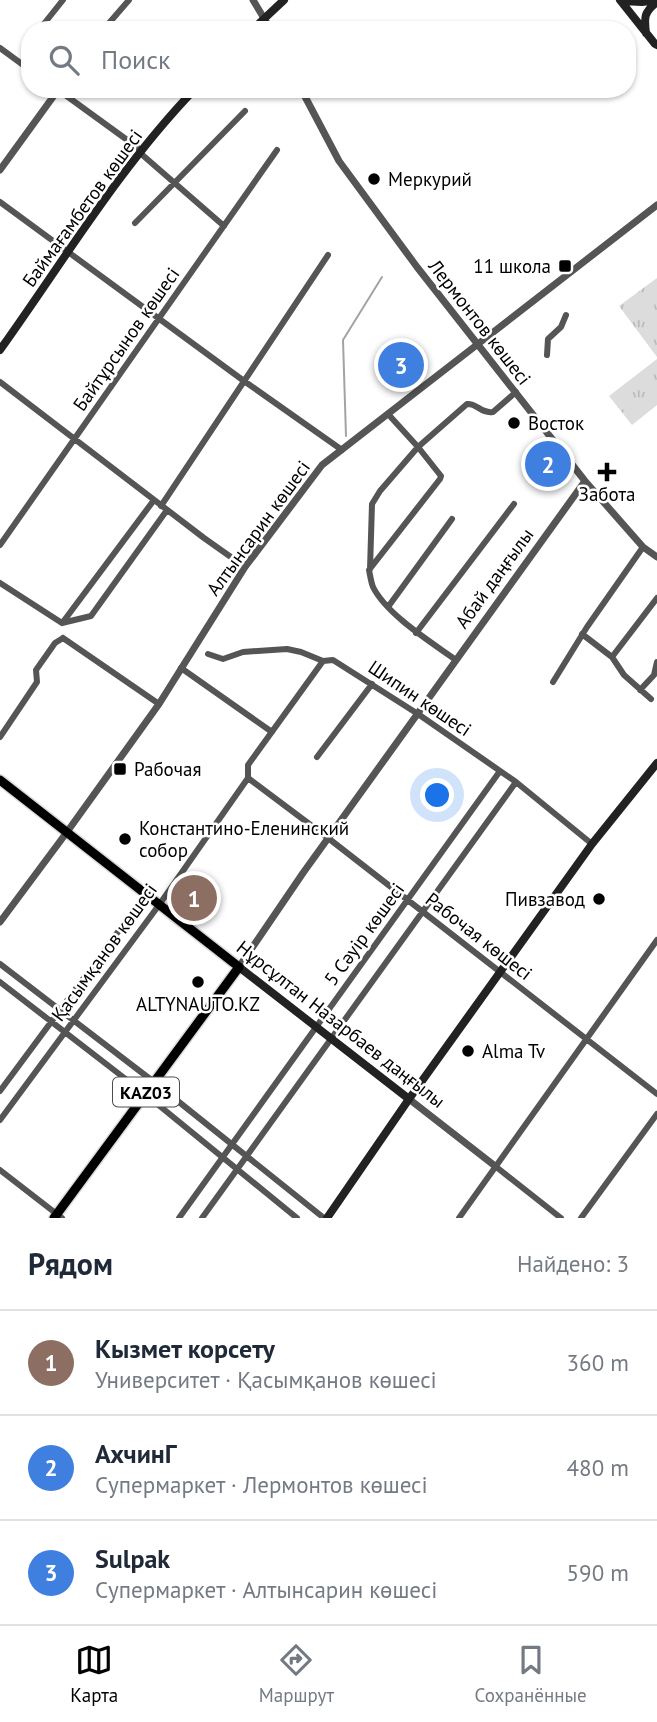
<!DOCTYPE html>
<html lang="ru">
<meta charset="utf-8">
<style>
body{margin:0;font-family:"PT Sans",sans-serif;background:#f2f2f3;color:#1f2937}
.you{position:absolute;left:438px;top:796px;width:24px;height:24px;margin:-18px;border:5px solid #fff;border-radius:50%;background:#1a73e8;box-shadow:0 0 0 10px #1a73e833}
.badge{display:grid;place-items:center;width:46px;height:46px;border-radius:50%;background:#000;color:#fff;font-size:23px;font-weight:700}
.pin{position:absolute;translate:-50% -50%;border:4px solid #fff;box-shadow:0 2px 7px #0006}
.list{margin:0;padding:0;list-style:none}
h2{display:flex;justify-content:space-between;align-items:center;height:91px;margin:0;padding:0 28px;font-size:30px}
h2 small{font-size:23px;font-weight:400;color:#747a83}
.list li{display:grid;grid-template-columns:46px 1fr auto;gap:21px;align-items:center;box-sizing:border-box;height:105px;padding:0 28px;border-top:2px solid #e0e1e3}
.list b{display:block;font-size:26px;white-space:nowrap}
.list p{margin:0;font-size:23px;white-space:nowrap;color:#747a83}
.list em{font-size:23px;font-style:normal;color:#747a83}
.icon{flex:none;width:38px;height:38px;fill:none;stroke:currentColor;stroke-width:2;stroke-linecap:round;stroke-linejoin:round}
.map{position:relative;flex:none;width:657px;height:1218px;overflow:hidden}
.search{position:absolute;background:#fff;box-shadow:0 2px 5px #0004;left:21px;right:21px;top:21px;height:77px;display:flex;align-items:center;gap:18px;box-sizing:border-box;padding:0 24px;border-radius:28px;color:#747a83;font-size:26px}
.sheet{height:406px;background:#fff}
nav{display:flex;justify-content:space-around;align-items:center;box-sizing:border-box;height:98px;border-top:2px solid #e0e1e3;background:#fff;font-size:19px;color:#747a83}
nav a{display:grid;justify-items:center;gap:4px}
nav .on{color:#000}
.map>svg:first-child{display:block}
</style>
<div class="map">
<svg width="657" height="1218" viewBox="0 0 657 1218">
<defs>
<pattern id="grass-tufts" width="24" height="20" patternUnits="userSpaceOnUse" patternTransform="scale(1.75)"><rect width="24" height="20" fill="#dcdcdc"/><path d="M3 7l-1-3M5 7V3M7 7l1-3M15 17l-1-3M17 17v-4M19 17l1-3" fill="none" stroke="#bbb"/></pattern>
</defs>
<rect width="100%" height="100%" fill="#fff"/>
<path fill="url(#grass-tufts)" d="M657,278V357L619,306Z
M657,359V405L632,425L609,396Z"/>
<g fill="none" stroke-linecap="round" stroke-linejoin="round">
<path stroke="#a3a3a3" stroke-width="2" d="M346,436L343,340L382,277"/>
<defs>
<path id="primary" d="M0,780L239,967L54,1218"/>
</defs>
<use href="#primary" stroke="#dbdbdb" stroke-width="12"/>
<path stroke="#555" stroke-width="6" d="M39,30L63,0
M103,30L129,0
M0,48L30,70
M57,89L141,150
M139,152L224,226
M0,202L244,381L342,450
M135,223L245,111
M547,355L548,339L561,327L566,315
M0,382L204,538L245,567
M388,414L418,447L441,476L440,479L369,570C370,575 371,582 373,587C387,615 431,642 456,660
M161,506L328,255
M0,545L277,150
M370,569L372,504L380,491L418,447L467,404C477,403 481,414 493,412L516,392
M0,583L62,623
M388,607L452,519
M63,622L154,500
M62,623L91,616L167,510
M416,633L514,504
M582,634L612,657L624,675L651,699
M63,638L159,704
M208,654L223,659L243,652L287,649L301,652L323,661L333,660L418,714L516,782L592,844
M612,657L657,598
M181,668L272,732
M553,682L587,627L643,547
M640,690L654,675L657,662
M0,737L37,682L36,670L55,643L63,638
M317,757L372,684
M248,778L328,838L657,1094
M0,964L154,1082L324,1218
M0,982L145,1094L297,1218
M0,1091L146,894
M0,1120L159,905L248,778V765L323,661
M495,1166L561,1218
M0,1170L62,1218
M179,1218L500,771
M202,1218L516,782
M459,1218L657,940
M581,1218L657,1114"/>
<path stroke="#555" stroke-width="7" d="M253,0L271,30
M301,89L339,161L417,267L585,481L643,547L657,557
M0,170L58,90
M0,922L67,832L159,704L245,567L322,465L657,205
M239,967L303,873L585,481
M409,1099L495,1166"/>
<path stroke="#222" stroke-width="8" d="M620,0L655,44L657,45
M621,1L642,2L657,0
M252,30L284,0
M646,33C644,17 644,12 657,2
M0,350C63,262 119,168 195,89
M239,967L409,1099
M327,1218L409,1099L592,844L657,763"/>
<use href="#primary" stroke="#000" stroke-width="9"/>
</g>
<g fill="#000" stroke="#fff" stroke-width="2.5">
<circle cx="374" cy="179" r="7"/>
<rect x="558" y="259" width="14" height="14" rx="3.5"/>
<circle cx="514" cy="423" r="7"/>
<path d="M603.5 461.5h7v7h7v7h-7v7h-7v-7h-7v-7h7z"/>
<rect x="113" y="762" width="14" height="14" rx="3.5"/>
<circle cx="125" cy="839" r="7"/>
<circle cx="599" cy="899" r="7"/>
<circle cx="198" cy="982" r="7"/>
<circle cx="468" cy="1051" r="7"/>
</g>
<g text-anchor="middle" dominant-baseline="central" stroke-width="5" stroke-linejoin="round" paint-order="stroke">
<rect fill="#fff" stroke="#4c4c4c" stroke-width="2" x="113" y="1077.5" width="66" height="29" rx="5"/>
<g font-size="18" font-weight="bold" fill="#000">
<text x="146" y="1092">KАZ03</text>
</g>
<g font-size="19" fill="#000" stroke="#fff" text-anchor="start">
<text x="388" y="179">Меркурий</text>
<text x="551" y="266" text-anchor="end">11 школа</text>
<text x="528" y="423">Восток</text>
<text x="607" y="494" text-anchor="middle">Забота</text>
<text x="134" y="769">Рабочая</text>
<text x="139" y="828">Константино-Еленинский<tspan x="139" dy="22">собор</tspan></text>
<text x="585" y="899" text-anchor="end">Пивзавод</text>
<text x="198" y="1004" text-anchor="middle">ALTYNAUTO.KZ</text>
<text x="482" y="1051">Alma Tv</text>
</g>
<g font-size="19" fill="#000" stroke="#fff">
<text transform="translate(82 208) rotate(-54)">Баймағамбетов көшесі</text>
<text transform="translate(480 322) rotate(52)">Лермонтов көшесі</text>
<text transform="translate(126 339) rotate(-55)">Байтұрсынов көшесі</text>
<text transform="translate(258 528) rotate(-54)">Алтынсарин көшесі</text>
<text transform="translate(494 578) rotate(-54)">Абай даңғылы</text>
<text transform="translate(420 698) rotate(34)">Шипин көшесі</text>
<text transform="translate(364 934) rotate(-54)">5 Сәуір көшесі</text>
<text transform="translate(479 936) rotate(38)">Рабочая көшесі</text>
<text transform="translate(104 952) rotate(-54)">Қасымқанов көшесі</text>
<text transform="translate(341 1024) rotate(38)">Нұрсұлтан Назарбаев даңғылы</text>
</g>
</g>
</svg>
<div class="you"></div>
<div class="pin badge" style="left:194px;top:898px;background:#8d6e63">1</div>
<div class="pin badge" style="left:548px;top:464px;background:#3f7fe0">2</div>
<div class="pin badge" style="left:401px;top:365px;background:#3f7fe0">3</div>
<div class="search"><svg class="icon" aria-label="search" viewBox="0 0 24 24"><circle cx="10" cy="10" r="6"/><path d="M15 15l6 6"/></svg>Поиск</div>
</div>
<section class="sheet">
<h2>Рядом<small>Найдено: 3</small></h2>
<ul class="list">
<li><span class="badge" style="background:#8d6e63">1</span><div><b>Кызмет корсету</b><p>Университет · Қасымқанов көшесі</p></div><em>360 m</em></li>
<li><span class="badge" style="background:#3f7fe0">2</span><div><b>АхчинГ</b><p>Супермаркет · Лермонтов көшесі</p></div><em>480 m</em></li>
<li><span class="badge" style="background:#3f7fe0">3</span><div><b>Sulpak</b><p>Супермаркет · Алтынсарин көшесі</p></div><em>590 m</em></li>
</ul>
</section>
<nav>
<a class="on"><svg class="icon" aria-label="map" viewBox="0 0 24 24"><path d="M3 6l6-2 6 2 6-2v14l-6 2-6-2-6 2zM9 4v14M15 6v14"/></svg>Карта</a>
<a><svg class="icon" aria-label="directions" viewBox="0 0 24 24"><path d="M12 3l9 9-9 9-9-9zM9 14v-3h6M13 9l2 2-2 2"/></svg>Маршрут</a>
<a><svg class="icon" aria-label="saved" viewBox="0 0 24 24"><path d="M7 4h10v16l-5-4-5 4z"/></svg>Сохранённые</a>
</nav>
